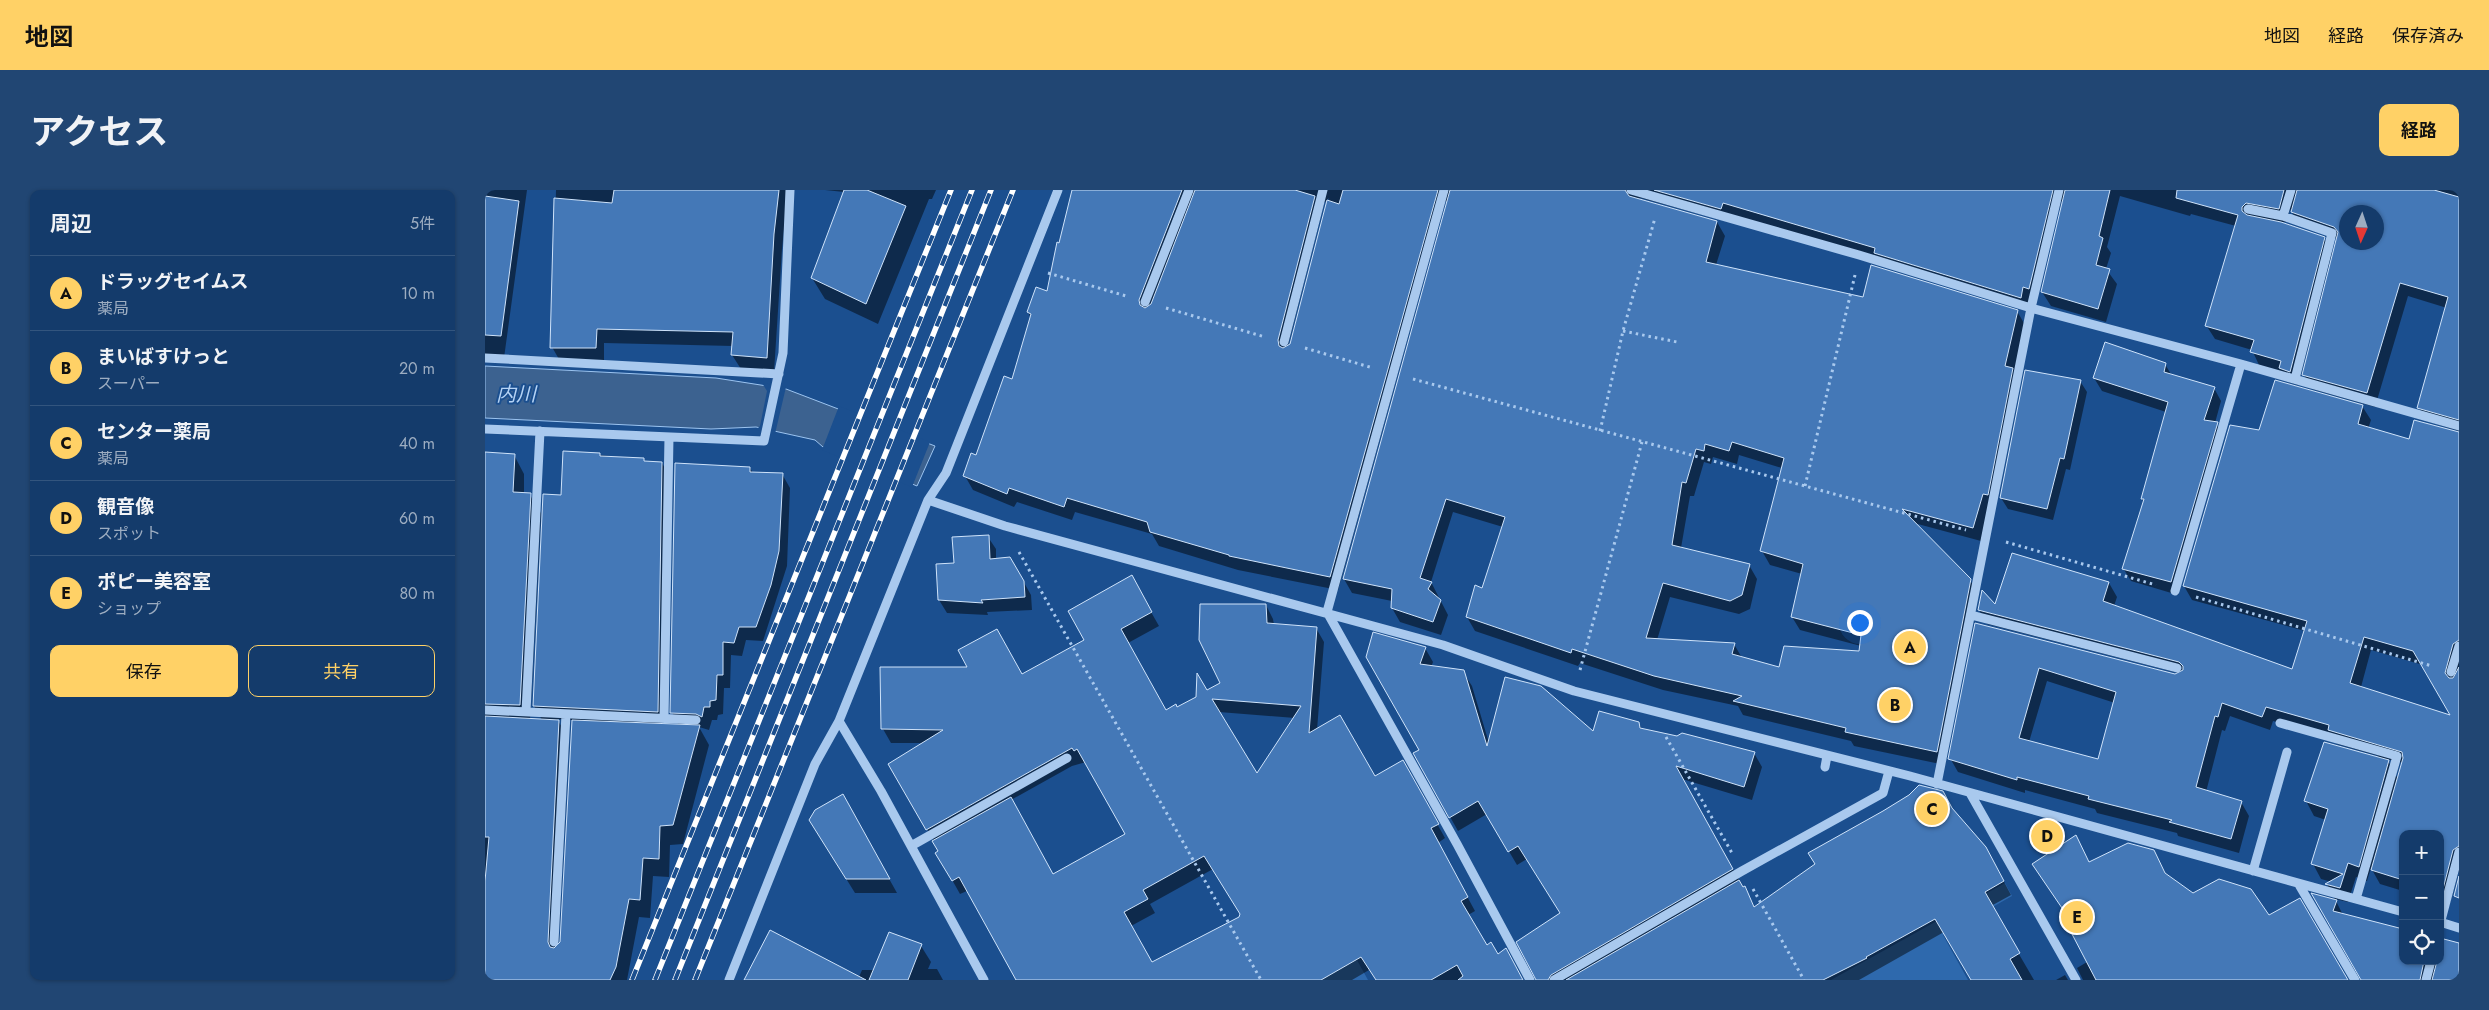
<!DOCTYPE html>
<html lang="ja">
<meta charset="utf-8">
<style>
body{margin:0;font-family:Jost,"Noto Sans JP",sans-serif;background:#214673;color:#f1f3f6}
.controls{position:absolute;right:15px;bottom:15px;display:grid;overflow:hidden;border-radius:10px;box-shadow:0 1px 4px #0004}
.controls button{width:45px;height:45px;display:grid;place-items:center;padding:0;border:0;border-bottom:1px solid #33557e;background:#143b6b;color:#f1f3f6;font:25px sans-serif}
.compass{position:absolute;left:1854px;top:15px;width:45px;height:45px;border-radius:50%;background:#143b6b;box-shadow:0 1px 4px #0004;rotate:183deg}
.you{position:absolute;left:1374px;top:432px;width:18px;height:18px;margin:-12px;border:4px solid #fff;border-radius:50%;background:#1a73e8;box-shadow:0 0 0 8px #1a73e833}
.badge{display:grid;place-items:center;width:32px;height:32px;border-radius:50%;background:#ffd166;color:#111;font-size:16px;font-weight:700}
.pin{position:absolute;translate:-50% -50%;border:2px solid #fff;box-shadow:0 1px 5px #0006}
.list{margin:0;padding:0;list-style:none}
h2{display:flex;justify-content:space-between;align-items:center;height:65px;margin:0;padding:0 20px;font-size:21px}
h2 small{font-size:16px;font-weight:400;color:#9dadc1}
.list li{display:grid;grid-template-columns:32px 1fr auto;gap:15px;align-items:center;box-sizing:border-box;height:75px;padding:0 20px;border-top:1px solid #33557e}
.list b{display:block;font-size:19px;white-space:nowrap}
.list p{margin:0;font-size:16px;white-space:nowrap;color:#9dadc1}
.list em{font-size:16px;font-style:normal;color:#9dadc1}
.actions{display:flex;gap:10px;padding:15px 20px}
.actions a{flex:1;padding:11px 0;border:1px solid #ffd166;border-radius:10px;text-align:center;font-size:18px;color:#ffd166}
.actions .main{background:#ffd166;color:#111}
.icon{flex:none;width:28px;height:28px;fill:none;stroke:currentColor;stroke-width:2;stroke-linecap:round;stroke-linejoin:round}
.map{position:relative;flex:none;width:1974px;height:790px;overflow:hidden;border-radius:10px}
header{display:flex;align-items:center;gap:30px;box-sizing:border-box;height:70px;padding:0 25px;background:#ffd166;color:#111}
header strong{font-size:24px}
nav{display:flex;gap:28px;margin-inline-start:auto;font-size:18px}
.intro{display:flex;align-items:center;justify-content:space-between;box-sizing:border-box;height:120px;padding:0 30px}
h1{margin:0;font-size:35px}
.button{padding:12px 22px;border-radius:10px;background:#ffd166;color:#111;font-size:18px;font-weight:700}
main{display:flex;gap:30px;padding:0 30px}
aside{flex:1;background:#143b6b;border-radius:10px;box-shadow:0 1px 4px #0004}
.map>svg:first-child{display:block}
</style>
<header>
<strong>地図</strong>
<nav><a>地図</a><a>経路</a><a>保存済み</a></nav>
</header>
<div class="intro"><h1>アクセス</h1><a class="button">経路</a></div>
<main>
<aside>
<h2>周辺<small>5件</small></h2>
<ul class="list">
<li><span class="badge">A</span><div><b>ドラッグセイムス</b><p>薬局</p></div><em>10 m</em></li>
<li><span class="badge">B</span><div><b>まいばすけっと</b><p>スーパー</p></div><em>20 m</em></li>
<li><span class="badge">C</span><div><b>センター薬局</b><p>薬局</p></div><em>40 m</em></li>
<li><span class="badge">D</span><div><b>観音像</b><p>スポット</p></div><em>60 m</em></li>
<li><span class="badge">E</span><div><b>ポピー美容室</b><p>ショップ</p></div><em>80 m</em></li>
</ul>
<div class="actions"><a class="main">保存</a><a>共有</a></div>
</aside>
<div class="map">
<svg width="1974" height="790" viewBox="0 0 1974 790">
<rect width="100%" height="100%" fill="#1b4f8f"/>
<path fill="#2e69ad" d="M1520,693L1527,706L1458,745L1483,790H1346Z
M872,770L883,790H822L855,779Z"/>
<path fill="#3c6290" stroke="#9cc4f0" d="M0,176L231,188L301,199L450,256L432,296L338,257L330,250L271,237L226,239L0,228Z"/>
<path fill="#1b4f8f" d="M277,193L301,197L290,244L271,240L275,236L282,201Z
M354,216L445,252L427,297L337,260Z"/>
<path fill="#0007" fill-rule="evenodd" d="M0,0H42L19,168L0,166Z
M71,0H303L297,59L289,182L256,179L247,165L248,156L119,153V172L75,171L67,157Z
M340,0H451L447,9H444L393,134L340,109L327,88L359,2Z
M599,0H1974V241L1942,231L1934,218L1962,118L1923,106L1890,217L1827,199L1819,185L1853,49L1815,36L1805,19L1801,32H1793L1839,48L1847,62L1813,195L1803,192L1798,183L1774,175L1767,160L1730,149L1721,135L1751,36L1706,24L1705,26L1635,6L1622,57L1626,63L1621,79L1632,94L1621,132L1566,116L1557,102L1580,8L1576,12L1543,121L1245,26L1244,32L1156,8L1151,9L1232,32L1240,46L1231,75L1379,109L1532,121L1540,135L1496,351L1429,333L1485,390L1493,404L1460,575L1369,556L1366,551L1258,525L1253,516L1178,500L1095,473L1093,476L990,441L982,427L998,399L1018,337L968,322L946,392L963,425L956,445L915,432L907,418V411L867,403L859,389L965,8L960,12L853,400L753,380L674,356L667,344L590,322L587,330L532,312L529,317L488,300L480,286L492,266L528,191L546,128L543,122L563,103L575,54ZM844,8L806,154L802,159L839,13ZM1862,22H1892V52H1862ZM1254,265L1297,278L1277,361L1285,375L1317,384L1307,427L1315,440L1376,456L1375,462L1295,478L1257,468L1249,454L1172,450L1185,407L1254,424L1265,419L1272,389L1264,375L1196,358L1205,306H1209L1219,272L1226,274L1228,267L1252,274Z
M1680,174L1687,186L1729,198L1736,211L1730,233L1739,246L1693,405L1646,391L1638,378L1659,312L1657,309L1681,222L1617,201L1609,188Z
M1595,191L1602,202L1585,280L1581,279L1568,330L1523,319L1516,308Z
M1877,216L1886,230L1883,239L1925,250L1974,243V680L1964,716L1955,713V644H1918V701L1895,694L1886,678L1882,691L1871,687L1863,712L1850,709L1842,694L1847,692L1836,689L1828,674L1841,630L1829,626L1821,611L1894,566L1852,554L1849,548L1788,531L1785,540L1745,526L1740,541L1737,540L1721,602L1756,612L1764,626L1754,663L1693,646L1692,643L1612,623L1610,619L1540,600V603L1473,582L1465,568L1491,434L1691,485L1694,483L1502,434L1494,420L1624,393L1632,407L1629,416L1808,481L1820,441L1707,410L1699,396L1774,242ZM1886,460L1938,475L1968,527L1876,497ZM1562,491L1630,513L1614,571L1544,552ZM1902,569L1918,573L1913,589Z
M80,262L158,269L160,272L177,273L184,286L179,535L194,536L187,522L265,278L268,283L297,284L305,298L302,376L278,451L261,450L257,466L246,465L245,498H239L238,524L233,525L232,530H227L224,540L214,537L224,555L198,654L185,655L184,687L168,686L165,728L154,727L142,790H0V264L29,265L39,284V304L45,305L56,323L45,530H57L49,516L77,306ZM72,529L88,530L76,753L73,757L84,549Z
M503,347L511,359V369L525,368L546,405L547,420L502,422L503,425L462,423L454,410L470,374Z
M646,387L674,436L643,453L681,521L692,519L736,493L781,415L788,429L789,435L831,438L839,452L832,540L890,588L917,571L960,648L953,653L990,721L983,725L1001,756L1038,790H891L884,780L867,790H532L482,701L475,704L452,663L455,662L449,651L405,574L439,553H406L398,539L396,478L537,486L601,450ZM734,522L810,528L772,585ZM601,572L642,645L568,685L526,610L587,576ZM728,679L756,725L755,728L667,774L646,736L670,723L665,714Z
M940,458L948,472L946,477L978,482L987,496L1004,553L1109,543L1153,533L1157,539L1269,563L1277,577L1267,610L1197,589L1270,718L1466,619L1509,673L1526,705L1506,716L1549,790H1487L1459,742L1374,790H1052L1076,724L1042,669L1032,675L1002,624L973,641L930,564L936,560L882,467Z
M358,606L412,703H370L334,645Z
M1668,661L1681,685L1708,704L1784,727L1863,790H1598L1592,778L1602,772L1580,722L1549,674L1604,673Z
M1829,705L1851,711L1858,725L1918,771H1955L1974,755V790H1877Z
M405,743L436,756L446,772L443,779H452L458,790H260L374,787L377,780H390Z
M1580,785L1583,790H1571Z"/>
<path fill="#4478b7" stroke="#cfe3fa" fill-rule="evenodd" d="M129,0H294L289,44L282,168L246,165L248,142L112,139L111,158H65L69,8L127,13Z
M359,0H382L421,16L381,114L326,88Z
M587,0H697L654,110L655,115L660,118L666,114L710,0H810L830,6L793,150L794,156L798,158L805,154L842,10L854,14L858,0H953L845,387L744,366V365L665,342L662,332L582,308L579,317L524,298L522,304L478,286L486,263L491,265L519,186L527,189L546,124L542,122L551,97L562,101L572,52L574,53Z
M965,0H1140L1144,6L1232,31L1221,72L1378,107L1386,75L1533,120L1520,176L1528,178L1503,305L1498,304L1488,338L1417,319L1486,389L1452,562L1360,542L1361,538L1248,511L1257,506L1169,486L1087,459L1086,463L981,427L990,395L997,398L1020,327L961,309L935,388L947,392L943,399L956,410L948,432L906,418L907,399L858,389ZM1247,252L1299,268L1275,361L1318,374L1306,427L1376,445L1374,461L1299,456L1294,477L1247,464L1250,453L1161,448L1178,393L1245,411L1257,405L1265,374L1187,355L1197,292L1201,293L1211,259L1219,261L1220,254L1244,261Z
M1169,0H1568L1544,99L1538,97L1536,108L1389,63L1390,58L1238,13L1236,19Z
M1580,0H1625L1614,46L1618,48L1611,75L1625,79L1613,119L1556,102Z
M1692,0H1799L1794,19L1761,13L1757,17V21L1762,25L1796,32L1840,47L1805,182L1794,178L1796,171L1765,162L1769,150L1720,136L1753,25L1691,8Z
M1812,0H1949L1974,7V230L1932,218L1963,107L1915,93L1882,203L1817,185L1853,42L1849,37L1806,22ZM1862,22H1892V52H1862Z
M0,6L34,11L16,146L0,145Z
M1620,152L1681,173L1679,182L1730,197L1719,230L1733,232L1686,392L1637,379L1659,309H1656L1683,212L1608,188Z
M1540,180L1596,190L1579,269L1575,268L1562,319L1515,308Z
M1790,190L1878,215L1873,234L1924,249L1929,230L1974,242V450L1968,454L1960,483L1964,488H1968L1974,477V656L1968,660L1957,703L1955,644H1918V690L1886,680L1918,568L1917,562L1843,540L1844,535L1781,517L1777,527L1737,513L1733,527L1730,526L1711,597L1757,611L1746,649L1684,632L1687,630L1603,609L1604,606L1532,587V590L1463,569L1490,433L1690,484L1698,480V476L1694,472L1493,420L1497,400L1510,414L1527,363L1624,392L1618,411L1807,479L1822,431L1698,396L1745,235L1774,240ZM1879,447L1928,461L1965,525L1865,493ZM1554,478L1631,502L1613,569L1534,548Z
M78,261L115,263V266L159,268V271L177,272L173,522L48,516L58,304L76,305Z
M0,262L30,264L28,302L46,303L35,515L0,514Z
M190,273L265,277V282L298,283L294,361L286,395L271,437H254L249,453L238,452V485H232L231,510L225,511V517H219L217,527L211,524L185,523Z
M504,345L505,369L525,367L539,391L540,407L496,410L498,413L453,410L451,374L469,373L467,347Z
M647,385L667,422L636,439L681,520L691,514L692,517L711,507L712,483L722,500L735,493L714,450L715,414H781L782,433L832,437L824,543L855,525L890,586L918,570L954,634L946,638L983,707L976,711L1002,755L1006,752L1013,764L1021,758L1038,790H973L978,786L972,775L946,790H891L876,767L836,790H531L474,687L467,691L450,663L453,661L447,651L526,607L568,684L640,644L592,559L589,561L587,558L441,640L403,574L458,540L396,539L395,477H482L473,460L512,439L537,484L599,450L583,421ZM727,509L816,516L772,583ZM719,666L755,724L754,727L667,772L639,722L663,709L658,700Z
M888,442L941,457L935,474L979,480L1002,556L1020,487L1056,496L1108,541L1114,521L1154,532L1155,538L1192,546L1197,543L1270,562L1259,597L1191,576L1248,679L1066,785L1063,790H1051L1031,752L1075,723L1033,656L1023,662L993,611L964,628L928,563L934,560L881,467Z
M0,526L74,530L63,752L65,757L69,758L75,752L87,530L215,535L188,635L175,636L174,669L158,668L155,710L144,709L131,777L125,790H0V691L4,647H0Z
M1839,552L1904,570L1874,677L1863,673L1855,698L1840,694L1858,684L1826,674L1843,619L1819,611Z
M1434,595L1458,601L1467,618L1501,657L1519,691L1500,702L1535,763L1525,769L1537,790H1486L1450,729L1381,767L1382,768L1338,790H1081L1254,690L1258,697L1260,696L1269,717L1330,674L1323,663L1398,621L1424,605Z
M358,604L405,689H361L324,630L330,620Z
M1591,645L1604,672L1643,653L1669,660L1680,683L1708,703L1734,689L1766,699L1784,725L1815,708L1863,790H1611L1576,723L1579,721L1547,674Z
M1974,686V708L1969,706Z
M1826,703L1852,710L1848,721L1918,739V771H1939L1935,790H1876Z
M285,740L381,790H259Z
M404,742L437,754L423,790H384Z
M1955,748L1974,753V790H1947L1952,771H1955Z"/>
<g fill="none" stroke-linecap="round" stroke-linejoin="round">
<path stroke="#a9c9ee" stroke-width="3" stroke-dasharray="2.5 4" stroke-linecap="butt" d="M563,83L641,106
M681,118L780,147
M1138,141L1192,152
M820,158L888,178
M928,189L1481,340
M1115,241L1138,141L1170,28
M1320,296L1370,85
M1521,352L1671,395
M534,362L776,790
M1711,407L1947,476
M1095,480L1157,252
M1181,547L1247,663
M1268,699L1319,790"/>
<path stroke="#a9c9ee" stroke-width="9" d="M959,0L842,422L972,654L1045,790
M1146,0L1374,65L1546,118L1756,174L1974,236
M1763,19L1798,26L1847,43L1810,189
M1798,26L1806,0
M660,112L704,0
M799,152L838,0
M0,168L294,184
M0,239L279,251L298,163L305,0
M443,310L520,336L958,455L1089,501L1425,586L1918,722
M1690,401L1756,174
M1486,425L1692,478
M1966,482L1974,456
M0,520L211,530
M41,522L55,241
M179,529L184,247
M354,531L396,601L499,790
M1795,533L1912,566L1871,709
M1340,577L1342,566
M1452,594L1546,118L1574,0
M1485,603L1591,790
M426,656L582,568
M1768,681L1802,562
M1813,693L1870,790
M1955,732L1974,738
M1955,734L1974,662
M69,752L81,524
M244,790L330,574L354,531L443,310L461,283L573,0
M1069,790L1257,681L1398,603L1404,581
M1941,790L1946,771"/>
<defs>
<path id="rail" d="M147,790L466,0
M170,790L487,0
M190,790L506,0
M210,790L528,0"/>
</defs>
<use href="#rail" stroke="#fff" stroke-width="5.5"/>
<use href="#rail" stroke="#1b4f8f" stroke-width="4" stroke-dasharray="11" stroke-linecap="butt"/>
</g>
<g text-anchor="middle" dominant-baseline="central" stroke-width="4" stroke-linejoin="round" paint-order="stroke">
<g font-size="20" font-style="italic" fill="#b5d3f5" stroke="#1b4f8f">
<text x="31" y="204">内川</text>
</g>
</g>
</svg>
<div class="controls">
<button>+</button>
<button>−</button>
<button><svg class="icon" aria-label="locate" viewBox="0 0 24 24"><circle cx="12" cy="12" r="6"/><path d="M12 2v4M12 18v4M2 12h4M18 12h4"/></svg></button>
</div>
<svg class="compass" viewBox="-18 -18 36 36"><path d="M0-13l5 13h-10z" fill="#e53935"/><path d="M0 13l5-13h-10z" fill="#9dadc1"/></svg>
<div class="you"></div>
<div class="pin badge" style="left:1425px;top:457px">A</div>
<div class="pin badge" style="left:1410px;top:515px">B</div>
<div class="pin badge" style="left:1447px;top:619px">C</div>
<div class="pin badge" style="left:1562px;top:646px">D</div>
<div class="pin badge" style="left:1592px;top:727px">E</div>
</div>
</main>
